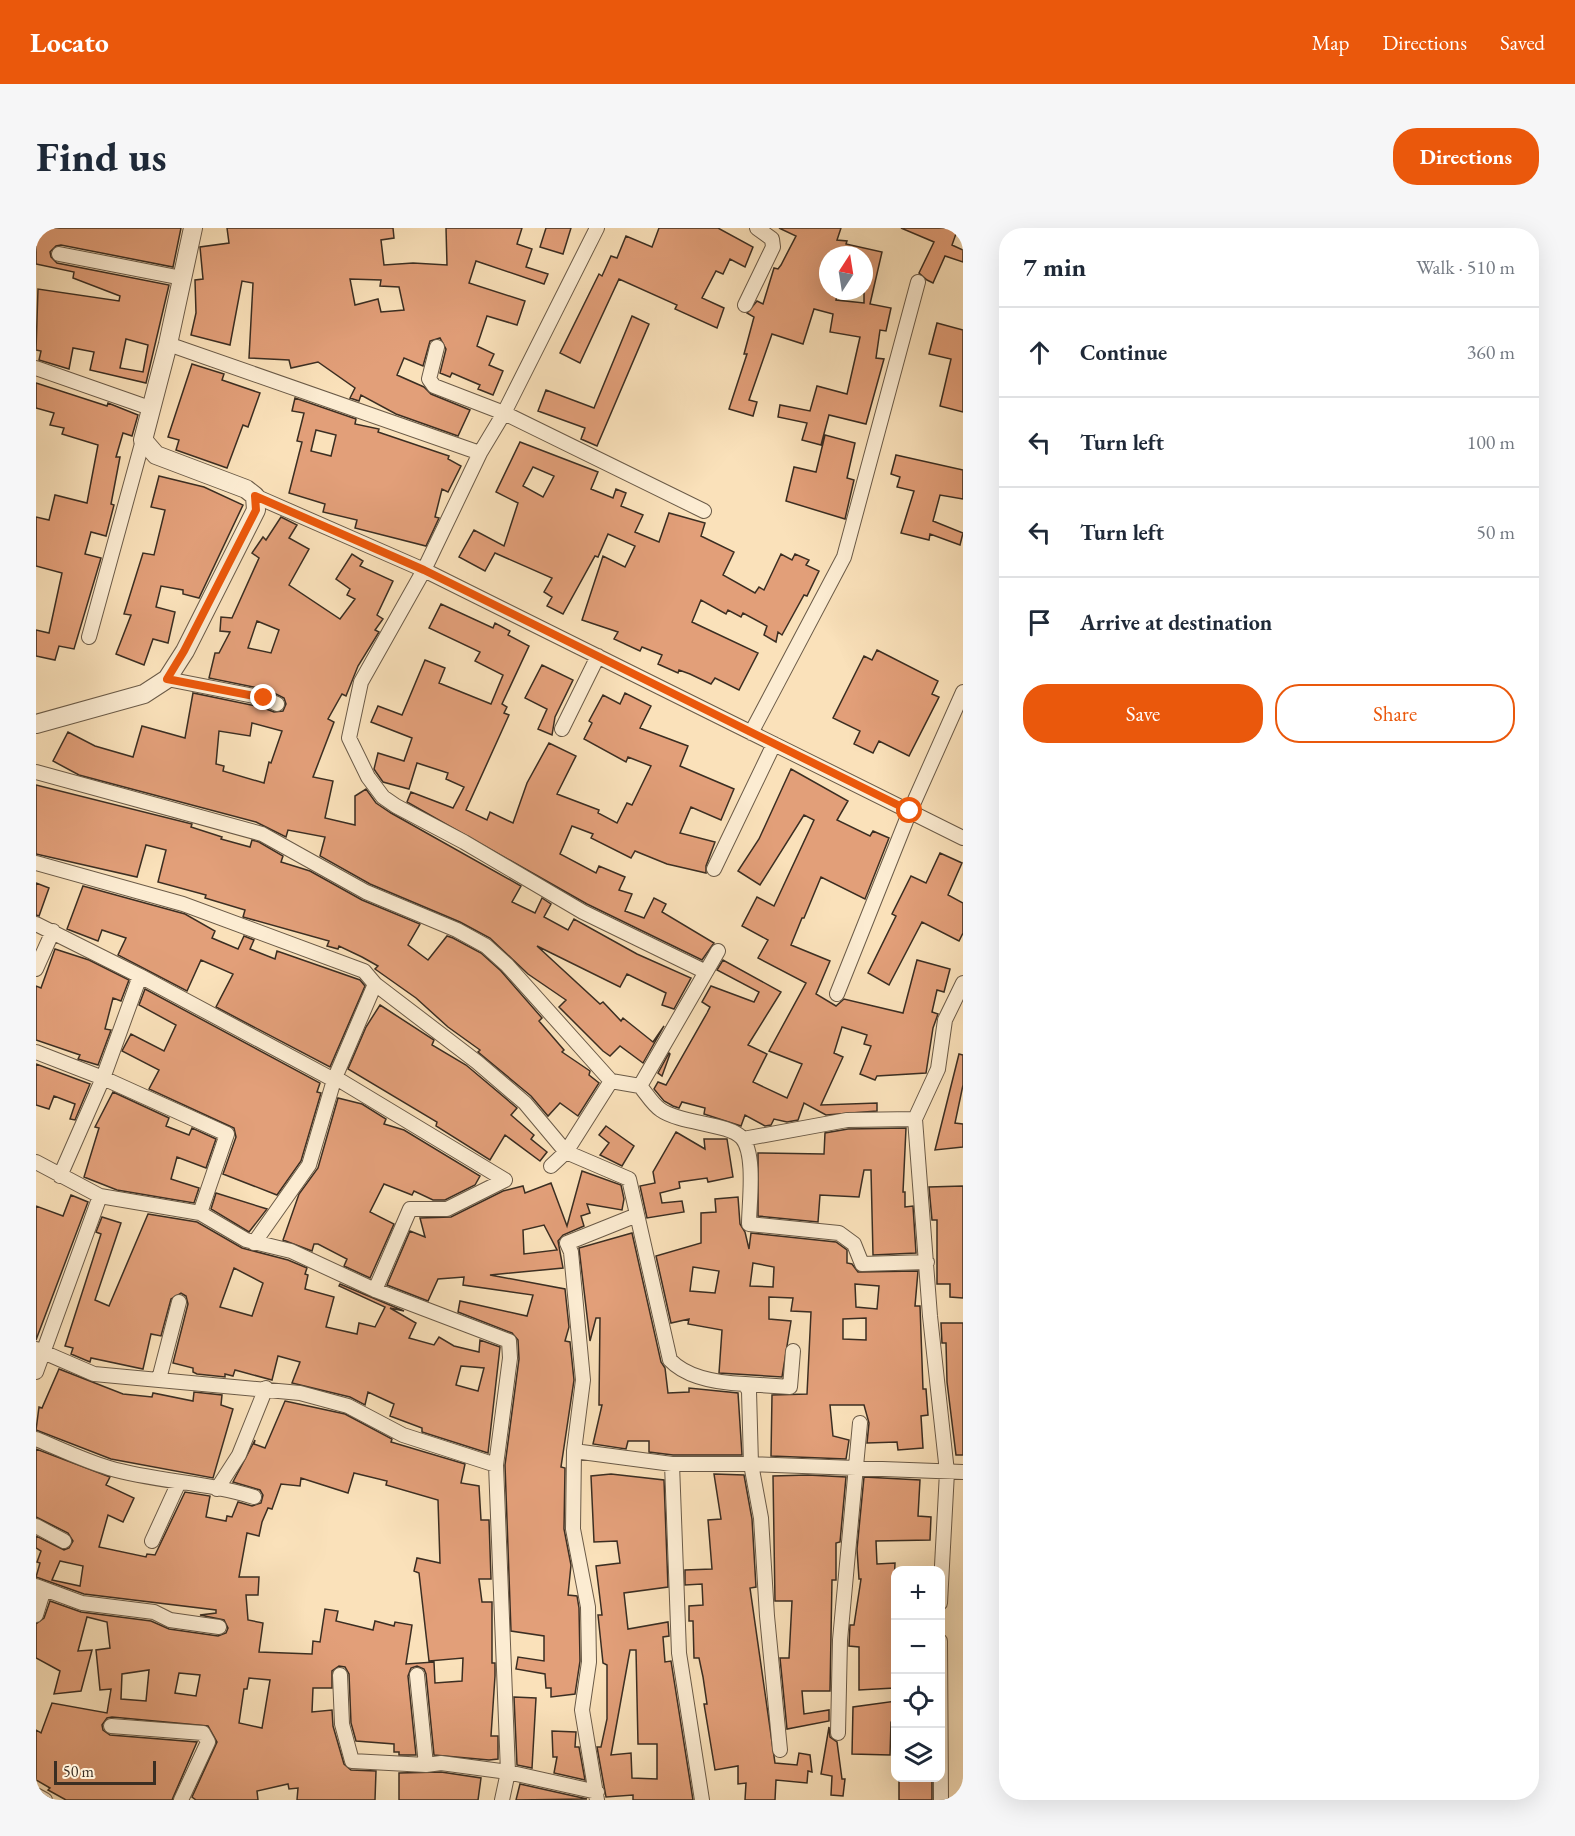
<!DOCTYPE html>
<meta charset="utf-8">
<style>
body{margin:0;font-family:"EB Garamond",serif;background:#f6f6f7;color:#1f2937}
.controls{position:absolute;right:18px;bottom:18px;display:grid;overflow:hidden;border-radius:12px;box-shadow:0 6px 24px #0002}
.controls button{width:54px;height:54px;display:grid;place-items:center;padding:0;border:0;border-bottom:2px solid #e0e1e3;background:#fff;color:#1f2937;font:30px sans-serif}
.compass{position:absolute;left:783px;top:18px;width:54px;height:54px;border-radius:50%;background:#fff;box-shadow:0 6px 24px #0002;rotate:12deg}
.scale{position:absolute;left:18px;bottom:15px;width:102px;box-sizing:border-box;padding-left:6px;border:3px solid #3b2e22;border-top:0;font-size:16px;line-height:21px;white-space:nowrap;color:#3b2e22;-webkit-text-stroke:4px #fcecd2;paint-order:stroke}
.stop{position:absolute;width:18px;height:18px;margin:-14px;border:4px solid #ea580c;border-radius:50%;background:#fff}
.stop.end{background:#ea580c;border-color:#fff;box-shadow:0 2px 6px #0008}
.list{margin:0;padding:0;list-style:none}
h2{display:flex;justify-content:space-between;align-items:center;height:78px;margin:0;padding:0 24px;font-size:26px}
h2 small{font-size:20px;font-weight:400;color:#747a83}
.list li{display:grid;grid-template-columns:39px 1fr auto;gap:18px;align-items:center;box-sizing:border-box;height:90px;padding:0 24px;border-top:2px solid #e0e1e3}
.list b{display:block;font-size:22px;white-space:nowrap}
.list em{font-size:20px;font-style:normal;color:#747a83}
.actions{display:flex;gap:12px;padding:18px 24px}
.actions a{flex:1;padding:14px 0;border:2px solid #ea580c;border-radius:24px;text-align:center;font-size:21px;color:#ea580c}
.actions .main{background:#ea580c;color:#fff}
.icon{flex:none;width:33px;height:33px;fill:none;stroke:currentColor;stroke-width:2;stroke-linecap:round;stroke-linejoin:round}
.map{position:relative;flex:none;width:927px;height:1572px;overflow:hidden;border-radius:24px}
header{display:flex;align-items:center;gap:36px;box-sizing:border-box;height:84px;padding:0 30px;background:#ea580c;color:#fff}
header strong{font-size:28px}
nav{display:flex;gap:33px;margin-inline-start:auto;font-size:21px}
.intro{display:flex;align-items:center;justify-content:space-between;box-sizing:border-box;height:144px;padding:0 36px}
h1{margin:0;font-size:42px}
.button{padding:15px 27px;border-radius:24px;background:#ea580c;color:#fff;font-size:21px;font-weight:700}
main{display:flex;gap:36px;padding:0 36px}
aside{flex:1;background:#fff;border-radius:24px;box-shadow:0 6px 24px #0002}
.map>svg:first-child{display:block}
</style>
<header>
<strong>Locato</strong>
<nav><a>Map</a><a>Directions</a><a>Saved</a></nav>
</header>
<div class="intro"><h1>Find us</h1><a class="button">Directions</a></div>
<main>
<div class="map">
<svg width="927" height="1572" viewBox="0 0 927 1572">
<rect width="100%" height="100%" fill="#fae1ba"/>
<filter id="stains"><feTurbulence type="fractalNoise" baseFrequency=".00333" numOctaves="4"/><feColorMatrix values="0 0 0 0 .2 0 0 0 0 .09 0 0 0 0 .02 0 0 0 .5 -.17"/></filter>
<radialGradient id="worn" r=".72"><stop offset=".6" stop-color="#630" stop-opacity="0"/><stop offset="1" stop-color="#630" stop-opacity=".3"/></radialGradient>
<path fill="#e29f79" stroke="#3b2e22" stroke-width="1.5" fill-rule="evenodd" d="M0,0H145L137,39L25,17L20,18L14,24L15,29L21,35L133,57L110,155L54,142L58,124L37,120L33,141L3,132L5,123L0,122L2,61L83,73L84,68L37,50L38,44L0,36ZM90,111L112,117L107,144L84,140Z
M191,0H357L358,10L345,12L348,37L377,35L411,37L410,0H486L481,16L496,21L490,39L512,46L508,56L440,33L433,55L489,73L481,97L451,88L441,118L458,126L453,137L467,143L457,167L442,161L444,157L416,145L414,149L404,145L410,121L404,110L394,113L387,138L368,130L361,147L388,159L395,166L434,182L422,208L360,186L325,167L323,173L314,170L319,160L282,134L255,140L253,132L213,130L217,55L206,53L194,117L155,107L160,85L159,52L167,51L164,19L193,15ZM314,51L345,52L344,58L363,59L368,82L345,84L342,71L319,77Z
M510,0H535L527,26L504,19Z
M623,0H682L717,19L709,39L694,31L687,46L680,43L666,70L688,80L681,100L639,81L641,77L583,51L544,135L524,125L563,46L566,48L575,28L581,30L590,8L616,19Z
M743,0H805L801,12L811,13L810,16L846,24L834,76L855,80L850,103L844,102L840,130L848,131L830,196L793,187L785,217L766,212L771,195L742,189L744,177L774,183L781,158L811,166L824,109L794,104L797,86L778,81L767,116L736,106L713,172L721,174L717,188L693,181L711,126H708L718,89L711,85L721,73L727,76L738,40L742,41L745,37L760,8ZM792,27H828V75L800,72L802,63H792Z
M865,0H922L916,17L927,22V34L909,28L897,55L891,52L883,45L898,14Z
M596,88L613,96L561,218L545,211L549,200L502,183L510,162L558,180Z
M901,95L927,102V184L904,178L915,131L893,126Z
M156,136L188,146L186,152L224,165L212,199L207,197L191,240L140,222L143,212L132,209Z
M0,155L71,178L72,175L102,187L96,208L87,205L80,229H84L75,276L78,277L70,308L55,304L49,326L65,330L38,421L23,418L19,432L0,428V402L13,405L26,345L0,338V289L13,292L19,267L51,275L62,217L26,206L28,200L14,197L18,185L0,180Z
M259,170L320,191L319,196L343,201L342,204L413,228L412,231L425,238L412,264L406,261L399,289L403,290L390,318L319,300L321,292L287,284L289,276L253,265L266,214L261,213L268,185L256,183ZM280,202L300,207L295,228L275,223Z
M789,207L819,215L811,250L818,252L809,291L750,273L758,239L780,244Z
M484,214L562,244L555,261L577,270L580,261L590,265L585,278L607,287L599,304L623,314L633,285L669,295L665,308L698,324L687,347L719,365L723,359L728,362L745,326L756,332L759,326L773,332L770,337L783,343L771,368L768,367L746,407L742,404L740,414L728,407L731,398L707,385L705,389L692,382L690,386L665,372L656,394L722,425L703,462L679,450L675,456L654,446L643,442L642,445L622,436L626,427L606,419L604,423L578,411L582,404L546,392L567,328L589,339L599,318L572,306L562,329L559,328L527,386L511,378L516,369L508,364L516,350L459,325L449,343L423,329L438,302L468,318L482,275L460,264ZM497,239L518,248L507,269L487,258Z
M860,227L927,242V271L904,267L897,293L927,305L924,317L894,306L893,312L865,305L878,263L861,259L864,249L855,246Z
M123,248L168,259L207,277L163,370L147,366V362L125,358L120,379L139,384L132,415L117,411L108,437L80,426L95,387L88,386L107,325L118,327L129,282L115,279Z
M245,289L261,297L253,310L273,321L253,357L304,391L319,371L311,367L314,361L300,351L316,326L327,333L324,338L357,353L341,387L347,391L339,402L343,404L322,438L310,468L306,466L292,491L298,494L277,549L297,553L289,590L319,597V568L330,561L340,575L355,585L485,658L476,674L499,685L506,670L515,676L508,689L532,702L538,691L601,726L655,750L638,781L626,777L630,765L591,746L584,759L501,718L564,776L567,774L585,793L587,790L617,814L628,798L607,835L584,818L574,828L567,823L523,779L530,772L492,746L454,710L424,694L334,656L284,628L289,609L252,602L250,609L220,594L43,547L17,533L32,504L59,518L97,529L106,498L149,510L157,465L225,479L238,484L247,483L250,476L248,470L232,462L173,450L179,425H183L194,404L184,403L185,389L196,390L223,330L216,325L227,309L230,312ZM221,393L243,402L235,425L212,420ZM216,495L246,503L235,535L233,534L228,555L187,543L188,538L180,536L183,503L214,508Z
M405,376L457,400L459,395L474,403L472,407L493,418L466,476L471,479L468,485L473,487L430,582L451,592L454,584L477,595L491,555L513,515L540,528L521,566L563,582L562,585L581,595L591,575L596,577L615,538L592,529L590,534L548,511L556,495L553,493L567,467L584,476L589,465L615,478L604,500L652,518L644,538L698,561L685,592L655,579L644,605L679,614L670,638V645L631,636L599,623L595,630L555,610L557,606L536,598L524,626L560,645L563,638L589,649L583,662L596,666L589,683L608,690L618,670L630,676L626,684L678,715L666,732L551,676L371,574L375,564L417,580L428,559L410,551L412,545L381,535L373,561L347,554L340,544L338,541L342,525L368,533L376,510L335,494L342,478L366,487L389,432L409,440L403,455L455,476L467,447L439,433L444,424L393,400Z
M841,422L902,453L896,466L903,469L873,528L843,513L837,525L818,516L824,503L797,490L828,428L836,432Z
M506,437L537,452L519,489L516,507L502,501L511,481L489,470Z
M755,541L812,573L801,592L834,608L837,603L853,610L829,671L785,649L768,690H766L755,717L794,733L780,766L800,778L808,771L867,785L881,732L914,741L908,764L901,762L896,784L902,786L897,800L890,845L841,848L839,852L824,846L835,818L828,816L831,807L806,799L798,825L807,829L785,877L841,875V883L790,887L768,875L762,892L751,894L738,891L735,897L729,898L709,887L705,898L668,886L669,880L646,874L643,880L637,878L628,873L618,861L622,854L630,857L671,785L674,779L666,774L675,758L718,774L723,764L681,742L687,732L745,764L712,817L731,826L717,854L751,870L766,836L733,823L770,755L722,730L732,712L706,698L721,669L738,678L778,592L768,587L724,657L702,643L723,611Z
M0,557L156,596L155,599L186,609L185,611L214,619L216,612L223,614L247,628L245,634L274,643L326,672L384,696L372,717L392,732L411,708L417,710L445,725L465,743L506,790L503,793L528,822L526,824L554,843L553,847L563,855L542,888L524,875L512,888L495,868L442,824L444,822L412,799L380,770L339,741L342,738L326,729L303,718L302,721L291,718L293,713L207,689L209,682L169,670L170,667L122,654L130,622L110,617L101,649L0,626Z
M904,625L926,635L912,667L927,675V705L923,713L886,694L853,757L832,745L860,688L856,686L875,648L890,655Z
M0,655L13,660L3,688L0,687Z
M47,658L149,686L179,703L176,710L202,721L208,708L218,712L214,721L239,731L241,723L324,752L329,758L294,839L180,779L197,746L165,732L151,763L82,727L90,710L66,702L62,713L31,701Z
M19,721L53,732L93,752L85,773L77,770L69,801L75,802L62,837L42,831L44,827L0,812V758L5,760Z
M109,761L284,855L281,864L285,865L265,933L241,967L187,946L200,909L198,900L113,861L123,842L86,823L95,806L128,823L140,797L103,777Z
M344,777L398,812L396,817L430,837L481,880L475,887L498,907L495,911L511,924L504,933L469,907L454,932L400,898L401,894L312,841L330,799Z
M633,825L634,826L626,848L622,845Z
M923,826L927,827V857L919,895L927,896V919L899,922Z
M0,836L54,856L39,892L34,891L39,876L18,868L13,881L0,877Z
M77,864L133,890L130,898L153,907L156,900L180,911L170,940L141,929L135,951L163,960L158,975L81,962L48,949L63,900L59,899Z
M302,870L326,876L350,891L348,896L368,902L444,948L439,957L409,972H397L378,963L376,967L348,956L334,984L358,996L334,1050L308,1038L311,1031L282,1016H278L276,1023L247,1012L263,966L282,940Z
M570,898L598,918L586,938L564,927L573,915L563,907Z
M870,900L867,964H869V979L877,978L880,1025L837,1027L835,942H828L823,969L784,967L782,994L722,988V925L788,926L789,905L812,901Z
M640,904L669,921L668,911H691L697,949L672,954L671,950L643,954L644,960L624,965L626,975L646,973L648,984L611,990L604,958L619,955L617,944Z
M546,943L585,957L588,971L586,982L551,976L554,985L545,988L548,998L527,1007L522,1013L527,1040L454,1047L529,1061L533,1099L529,1113L534,1114L538,1152L525,1239L529,1240L528,1301L535,1337L532,1367L541,1368L543,1380L544,1433L539,1466L515,1469V1460H510L509,1446L480,1441L482,1429L508,1433V1408L475,1403L469,1237L483,1131L482,1112L476,1105L422,1084L424,1073L491,1088L497,1067L427,1057L428,1049L402,1051L392,1073L351,1057L374,1003L389,1009L384,990L415,989L467,963L487,958L489,965L515,955L531,998ZM508,997L521,1022L488,1026L487,1002Z
M927,958V1070L914,1069V1056H901V992H896L893,959Z
M180,965L231,981L213,1004L175,981Z
M35,967L52,974L0,1112V978L27,988Z
M702,969L704,996L709,1004L713,1021L715,1005L800,1014L811,1022V1035L816,1036L822,1044L882,1043L879,1078H884L887,1161H890L892,1187L885,1188L887,1220L862,1222L861,1214L831,1215L833,1195L828,1177H794L797,1208L813,1212L810,1231L735,1228L736,1167L771,1166L775,1084L755,1083L757,1070L733,1069V1091L755,1093L746,1149L683,1145L686,1102L652,1096L653,1091L635,1095L620,1028L665,1015V985L680,984L679,971ZM717,1035L738,1039L737,1059L714,1058ZM657,1039L683,1043L679,1065L654,1063ZM819,1056L843,1058L841,1081L820,1079ZM830,1090V1112L807,1111V1091Z
M112,986L161,994L206,1020L252,1032L271,1040L269,1046L272,1047L269,1061L298,1069L290,1099L321,1106L323,1095L339,1099L349,1079L303,1058L304,1056L368,1083L354,1080L380,1095L373,1110L398,1117L403,1109L418,1118L443,1124L444,1112L464,1119L452,1225L386,1204V1200L354,1188L358,1176L332,1164L329,1177L314,1169L256,1155L264,1134L242,1128L236,1152L199,1142L197,1148L189,1146V1149L161,1146L157,1144V1140L137,1135L152,1076L150,1068L145,1065L135,1071L125,1108L115,1106L107,1141L55,1130L54,1134L35,1126L37,1120L29,1118L65,1006L60,1004L66,989L85,995L59,1072L73,1078ZM198,1040L227,1055L216,1088L184,1079ZM425,1138L448,1140L442,1163L420,1157Z
M596,1005L625,1134L629,1140L632,1165L653,1164V1160L702,1165L706,1227H637L613,1224V1213H592L590,1221L557,1216L566,1177H563L564,1090H560L554,1113L543,1020Z
M905,1095H927V1227H920L911,1154L910,1115H906Z
M23,1141L87,1166L116,1169L117,1165L157,1173L158,1164L186,1167L185,1177L197,1181L177,1250L75,1231L0,1202L3,1179L6,1180Z
M249,1173L309,1186L356,1211L355,1214L429,1236L425,1255L443,1258L445,1292H453L455,1351H443L446,1374H456V1435H459V1448L455,1508H462V1531L453,1532L398,1527L390,1446L388,1441L381,1438L375,1440L372,1448L380,1527H363V1524H358V1516L320,1513L315,1495L313,1446L309,1439L303,1438L296,1443V1460H277L276,1484L296,1482L297,1498L308,1536L315,1542L340,1543L339,1572H261L262,1560L253,1561L252,1556L221,1563L222,1572H160L156,1569L181,1514L172,1498L76,1489L71,1490L66,1497L67,1502L74,1507L161,1514L136,1572H30L12,1562L14,1560L0,1552V1502L5,1505L16,1475L71,1485L75,1461L64,1462L60,1422L74,1420L71,1394L51,1389L42,1423L56,1422L45,1463L18,1466L24,1443L0,1430V1396L8,1390L14,1373L45,1384L115,1393L133,1401L182,1408L190,1405L192,1400L188,1392L164,1387L180,1385V1382L48,1366L0,1349L4,1335L1,1334L5,1323L0,1320V1308L28,1322L33,1320L37,1313L32,1305L0,1289V1221L74,1249L70,1257L98,1270L87,1294L72,1287L63,1319L110,1329L111,1326L119,1327L149,1264L174,1268L170,1289L190,1293L191,1288L196,1289L202,1274L216,1278L225,1275L227,1267L224,1262L197,1254L198,1252L219,1212L218,1216L229,1220ZM318,1245L351,1253L350,1257L402,1272L404,1335L381,1330L378,1343L383,1345L393,1433L427,1430L426,1453L399,1455L398,1434L370,1436L376,1397L359,1394L358,1398L339,1393L337,1402L300,1393L302,1383L289,1381L284,1414L277,1413L276,1426L223,1424L227,1395L212,1392L210,1367H222L223,1349H203L211,1305L223,1308L226,1294L232,1280L236,1281L245,1256L264,1258L265,1250L312,1265ZM24,1333L47,1338L44,1358L16,1352ZM113,1442L110,1473L85,1471L86,1446ZM143,1445L164,1447L160,1468L139,1465ZM213,1450L234,1452L226,1500L203,1495L208,1461H211Z
M575,1246L628,1252L632,1359L588,1365L592,1401L632,1394L633,1408L627,1409L629,1434L635,1433L657,1572H597V1567L570,1569L561,1519H565L571,1491V1437L567,1435L562,1387H566L560,1338L584,1335L581,1313L558,1314L555,1248ZM594,1422H600L602,1516H621V1551L596,1550L595,1525L575,1527Z
M678,1246L708,1247L716,1291L720,1359L714,1360L739,1535L761,1537L763,1525L774,1527L776,1544L772,1543L771,1555L740,1552L739,1572H709L710,1555L702,1556V1538L679,1542L668,1476H671L667,1449L663,1430H658L657,1393H653V1378L667,1377L666,1356L649,1357V1342L676,1341L672,1292L685,1291Z
M772,1247L810,1249L804,1314L800,1315V1352H796L794,1463H766L768,1486L793,1482V1493L751,1501L744,1430H753L756,1373H739L737,1248Z
M828,1249L884,1252L882,1288L895,1289L894,1312L840,1313L841,1336L859,1335L856,1397H859L858,1460L823,1462V1419L813,1418L814,1397H818L825,1351H823L821,1321Z
M478,1469L500,1470L496,1540L481,1537Z
M860,1473V1493L855,1494L854,1527L816,1526L817,1479Z
M793,1499L794,1509L801,1514L806,1551H809L807,1568L795,1567L796,1548L785,1546Z
M516,1503L540,1504L539,1519H543L549,1552L518,1545L521,1529H517Z
M405,1544L445,1550L442,1572H363V1545Z
M863,1550H896V1572H863Z
M484,1556L551,1571L480,1572Z"/>
<g fill="none" stroke-linecap="round" stroke-linejoin="round">
<defs>
<path id="minor" d="M561,0L468,185L444,225L388,342L325,454L313,510L332,549L347,569L360,578L428,614L547,684L670,744
M23,26L146,50
M709,77L737,19L736,11L721,0
M132,116L444,225
M401,119L393,151L398,158L468,185L668,283
M0,140L114,180
M219,268L388,342L927,610
M53,409L107,212
M131,451L228,470L241,476
M526,501L562,428
M715,505L808,329L882,54
M0,544L226,606L330,664L421,702L450,718L471,737L575,853
M0,635L147,676L328,743L339,756L441,834L489,875L530,924L593,951L634,1132C652,1151 684,1155 709,1156L713,1163L715,1236L725,1290L731,1388L744,1522
M678,641L738,516
M0,696L104,748L298,852L305,853L469,952
M0,741L17,703
M801,766L874,583L927,464
M0,824L67,850L191,906L164,985
M604,858C610,865 617,877 625,882C645,896 693,895 706,910C720,926 713,976 713,996L803,1005L818,1016L826,1036L891,1034
M707,911L811,892L879,891
M0,934L64,968L164,985L210,1012L255,1023L339,1062L473,1113L474,1130L460,1237L472,1544L466,1572
M515,938L530,924L575,853L604,858L682,723
M24,948L67,850L104,748
M218,1015L273,937L298,852L339,756
M339,1062L374,981H411L469,952
M0,1121L58,1146L264,1165L312,1178L367,1207L460,1237
M0,1144L64,968
M123,1151L143,1074
M709,1156L754,1159L757,1123
M0,1211C24,1221 49,1233 73,1240C121,1254 172,1254 218,1269
M538,1223L636,1236H715L927,1244
M636,1236L643,1425L666,1572
M181,1261L203,1227L230,1160
M0,1298L28,1313
M116,1313L143,1254
M0,1358L46,1375L118,1384L134,1392L183,1399
M904,1375L911,1244L894,1088L879,891L902,841L909,792L927,755
M0,1387L8,1361
M904,1413L905,1572
M304,1447L306,1496L316,1533L390,1537L405,1535L472,1544L561,1564
M381,1447L390,1537
M75,1498L167,1505L172,1514L145,1572
M802,1505L804,1412L824,1195
M0,1567L9,1572
M561,1572L546,1482L553,1434L552,1379L537,1301L538,1223L547,1152L535,1024L531,1015L601,987"/>
<path id="tertiary" d="M0,496L108,466L131,451L149,423L220,282L219,268L210,261L120,227L107,212L132,116L157,0"/>
</defs>
<use href="#minor" stroke="#6b5b48" stroke-width="16"/>
<use href="#tertiary" stroke="#6b5b48" stroke-width="20"/>
<use href="#minor" stroke="#fcecd2" stroke-width="14"/>
<use href="#tertiary" stroke="#fcecd2" stroke-width="18"/>
</g>
<g fill="none" stroke-linecap="round" stroke-linejoin="round">
<path stroke="#ea580c" stroke-width="8" d="M228,470L131,451L148,423L220,282L219,268L388,342L874,583"/>
</g>
<rect width="100%" height="100%" filter="url(#stains)"/>
<rect width="100%" height="100%" fill="url(#worn)"/>
</svg>
<div class="controls">
<button>+</button>
<button>−</button>
<button><svg class="icon" aria-label="locate" viewBox="0 0 24 24"><circle cx="12" cy="12" r="6"/><path d="M12 2v4M12 18v4M2 12h4M18 12h4"/></svg></button>
<button><svg class="icon" aria-label="layers" viewBox="0 0 24 24"><path d="M12 4l9 5-9 5-9-5zM3 14l9 5 9-5"/></svg></button>
</div>
<svg class="compass" viewBox="-18 -18 36 36"><path d="M0-13l5 13h-10z" fill="#e53935"/><path d="M0 13l5-13h-10z" fill="#747a83"/></svg>
<div class="scale">50 m</div>
<div class="stop" style="left:874px;top:583px"></div>
<div class="stop end" style="left:228px;top:470px"></div>
</div>
<aside>
<h2>7 min<small>Walk · 510 m</small></h2>
<ul class="list">
<li><svg class="icon" aria-label="ahead" viewBox="0 0 24 24"><path d="M12 20V5M6 11l6-6 6 6"/></svg><div><b>Continue</b></div><em>360 m</em></li>
<li><svg class="icon" aria-label="left" viewBox="0 0 24 24"><path d="M17 20v-9H6M10 6l-5 5 5 5"/></svg><div><b>Turn left</b></div><em>100 m</em></li>
<li><svg class="icon" aria-label="left" viewBox="0 0 24 24"><path d="M17 20v-9H6M10 6l-5 5 5 5"/></svg><div><b>Turn left</b></div><em>50 m</em></li>
<li><svg class="icon" aria-label="arrive" viewBox="0 0 24 24"><path d="M6 21V4h12l-3 4 3 4H6"/></svg><div><b>Arrive at destination</b></div></li>
</ul>
<div class="actions"><a class="main">Save</a><a>Share</a></div>
</aside>
</main>
